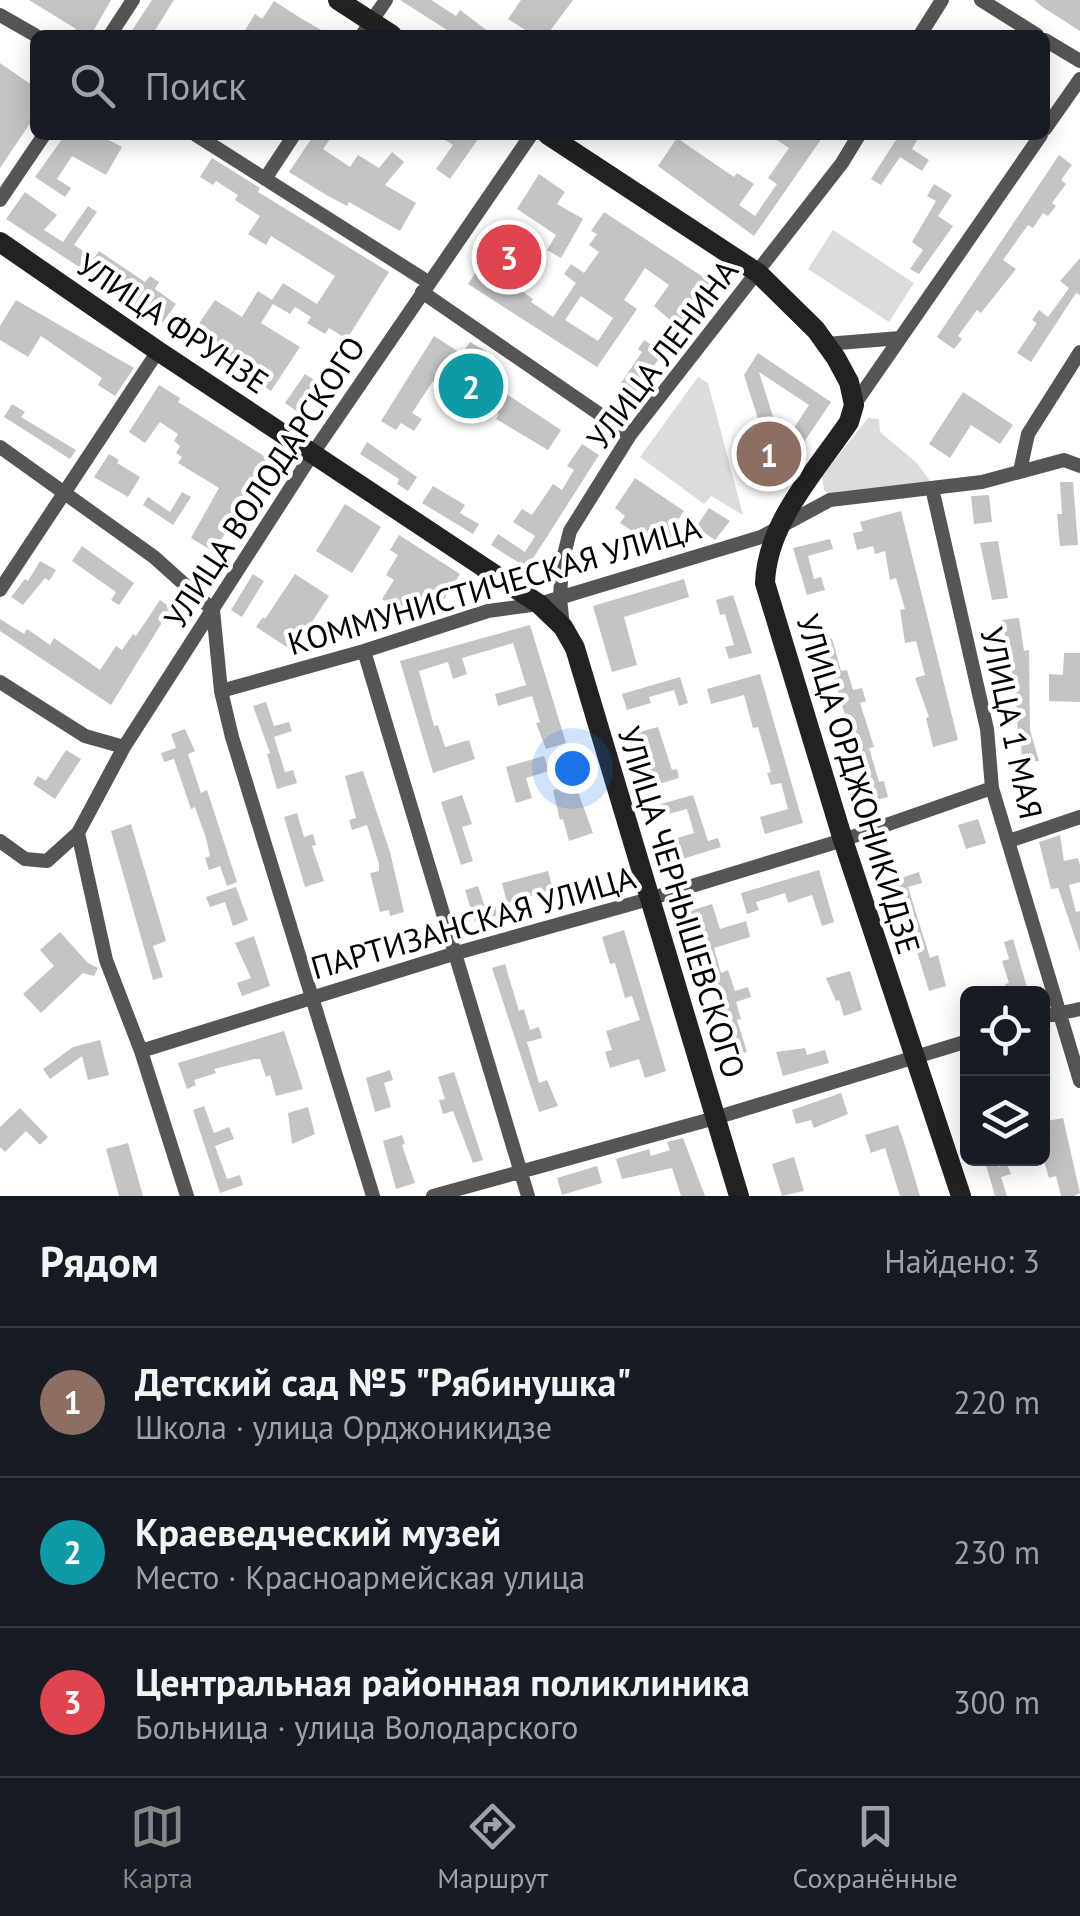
<!DOCTYPE html>
<html lang="ru">
<meta charset="utf-8">
<style>
body{margin:0;font-family:"PT Sans",sans-serif;background:#20242c;color:#f1f3f6}
.controls{position:absolute;right:30px;bottom:30px;display:grid;overflow:hidden;border-radius:15px;box-shadow:0 5px 25px #0003}
.controls button{width:90px;height:90px;display:grid;place-items:center;padding:0;border:0;border-bottom:2px solid #363941;background:#171b24;color:#f1f3f6;font:50px sans-serif}
.you{position:absolute;left:572px;top:768px;width:35px;height:35px;margin:-25px;border:8px solid #fff;border-radius:50%;background:#1a73e8;box-shadow:0 0 0 15px #1a73e833}
.badge{display:grid;place-items:center;width:65px;height:65px;border-radius:50%;background:#858687;color:#fff;font-size:32px;font-weight:700}
.pin{position:absolute;translate:-50% -50%;border:5px solid #fff;box-shadow:0 2px 10px #0006}
.list{margin:0;padding:0;list-style:none}
h2{display:flex;justify-content:space-between;align-items:center;height:130px;margin:0;padding:0 40px;font-size:42px}
h2 small{font-size:32px;font-weight:400;color:#9ea1a6}
.list li{display:grid;grid-template-columns:65px 1fr auto;gap:30px;align-items:center;box-sizing:border-box;height:150px;padding:0 40px;border-top:2px solid #363941}
.list b{display:block;font-size:38px;white-space:nowrap}
.list p{margin:0;font-size:32px;white-space:nowrap;color:#9ea1a6}
.list em{font-size:32px;font-style:normal;color:#9ea1a6}
.icon{flex:none;width:55px;height:55px;fill:none;stroke:currentColor;stroke-width:2;stroke-linecap:round;stroke-linejoin:round}
.map{position:relative;flex:none;width:1080px;height:1196px;overflow:hidden}
.search{position:absolute;background:#171b24;box-shadow:0 5px 25px #0003;left:30px;right:30px;top:30px;height:110px;display:flex;align-items:center;gap:25px;box-sizing:border-box;padding:0 35px;border-radius:15px;color:#9ea1a6;font-size:38px}
.sheet{height:580px;background:#171b24}
nav{display:flex;justify-content:space-around;align-items:center;box-sizing:border-box;height:140px;border-top:2px solid #363941;background:#171b24;font-size:28px;color:#9ea1a6}
nav a{display:grid;justify-items:center;gap:5px}
nav .on{color:#858687}
.map>svg:first-child{display:block}
</style>
<div class="map">
<svg width="1080" height="1196" viewBox="0 0 1080 1196">
<rect width="100%" height="100%" fill="#fff"/>
<path fill="#dcdcdc" d="M833,230L914,283L889,322L808,269Z
M698,377L708,383L743,515L711,496L704,504L640,457Z
M868,418L879,419L880,432L917,463L930,481L831,495L824,490L822,476Z"/>
<path fill="#c4c4c4" fill-rule="evenodd" d="M29,0H111L91,35H80L74,31L76,29Z
M152,0H174L152,35H129Z
M400,0H431L456,16L460,10L493,35H455Z
M521,0H573L547,35H525L527,31L508,19Z
M1034,0H1080V31L1044,8Z
M274,1L302,19L330,35H242L255,14L262,19Z
M0,63L35,87V116L0,168Z
M65,135H100L122,147L106,175L72,156L57,179L71,188L65,197L35,177Z
M314,135H333L323,149L350,167L358,155L379,168L392,152L404,162L385,185L416,203L400,231L349,202L347,206L328,196L289,172Z
M438,135H481L450,179L436,169L453,145Z
M769,135H824L754,236L658,166L677,138L734,177L737,173L754,184L739,205L755,216L777,184L768,178L789,148Z
M899,135H920L912,149L929,160L922,171L900,157L881,185L871,179Z
M1059,155L1072,165L1061,180L1066,184L1052,203L1056,206L1048,216L1043,213L1033,228L1028,225L1003,260L1016,269L981,313L977,310L958,336L962,339L954,349L937,337Z
M212,158L260,188L258,192L389,272L347,339L329,328L325,334L307,323L311,317L295,307L290,314L273,304L261,323L300,347L271,391L189,338L215,300L242,317L258,291L272,300L283,283L317,304L335,276L271,236L266,245L248,234L260,216L235,200L238,195L216,181L213,185L200,177Z
M539,174L565,192L557,204L583,219L561,258L547,250L556,235L517,209Z
M934,184L952,195L938,216L953,226L919,274L910,269L923,250L912,242L936,201L927,196Z
M25,192L57,215L44,230L63,242L88,206L97,212L74,245L94,258L99,251L145,282L150,276L159,282L155,289L176,304L163,322L6,219Z
M604,212L717,286L703,307L690,298L680,313L692,322L669,352L665,350L635,393L621,383L642,352L638,349L644,340L653,346L670,320L654,306L669,285L645,268L624,300L637,309L597,367L468,284L504,229L537,251L518,280L523,283L519,289L533,299L531,302L553,317L576,283L564,274L571,264L584,273L599,252L589,245L597,234L591,231ZM581,296L613,318L598,341L565,320Z
M1080,258V295L1076,293L1031,362L1017,353L1037,323L1032,320L1039,310L1048,317L1069,288L1060,281Z
M16,300L134,368L115,396L98,385L102,378L41,336L28,357L0,340V326Z
M434,336L462,354L470,342L486,351L473,372L561,430L548,450L496,419L499,414L474,398L471,402L433,381L412,413L422,419L414,431L401,423L396,430L381,421Z
M758,353L831,402L780,478L773,473L772,461L809,405L759,372L774,420L760,425L744,375Z
M305,374L318,382L298,412L285,403Z
M159,385L180,398L178,402L272,461L258,483L255,481L214,552L191,538L219,488L178,463L182,457L176,453L180,446L174,441L178,434L160,422L145,443L129,432Z
M963,392L1013,425L1000,444L971,425L950,458L929,444Z
M12,404L25,412L21,417L76,450L70,459L4,417Z
M367,442L417,477L408,491L397,484L399,479L360,454Z
M582,444L599,455L527,568L491,545L498,534L525,552L535,536L513,522L522,509L532,515L553,484L562,490L574,470L567,466Z
M109,454L119,460L117,463L140,477L128,497L94,477Z
M635,478L684,511L676,523L679,525L662,551L620,523L625,516L615,508Z
M1060,482H1073L1078,545L1060,546L1057,514H1062Z
M433,486L465,505L460,513L479,524L473,534L422,503Z
M182,492L191,497L173,525L143,505L148,497L170,512Z
M989,495L992,522L974,524L971,496Z
M345,504L381,527L352,573L316,551Z
M709,508L730,521L715,540L696,527Z
M901,511L958,740L933,747L926,718L929,717L915,678L925,675L916,641L905,643L900,610L905,609L896,578L890,580L885,551L875,554L873,546L857,550L853,533L863,531L860,522Z
M399,535L460,574L444,599L436,594L431,603L416,594L404,613L382,599L394,580L386,575L398,555L390,550Z
M830,539L833,549L808,556L814,579L821,577L825,590L807,595L793,548Z
M998,541L1008,598L992,600L980,543Z
M82,546L134,583L119,605L111,600L116,592L72,561Z
M40,561L56,570L49,581L45,578L23,605L11,597L25,579L28,581Z
M253,574L264,581L242,617L231,610Z
M295,574L329,596L293,651L256,627L263,617L265,619Z
M684,579L689,597L624,617L637,665L612,672L593,606Z
M733,595L752,653L729,659L725,647L734,645L725,614L720,615L716,600Z
M160,600L171,608L111,705L0,631V619L24,634L27,629L50,645L54,638L100,670L116,646L122,650L133,634L136,636Z
M1019,618L1024,651L1029,650L1030,730L1039,761L1022,762L1021,742L1018,743L1016,693L1002,620Z
M530,625L566,743L546,749L536,723L540,722L532,696L498,706L495,694L526,685L513,643L462,658L467,674L453,679L448,662L419,671L434,726L438,725L445,747L469,740L475,759L433,773L400,661Z
M832,638L841,671L847,670L853,690L862,688L866,701L860,703L874,747L869,748L879,782L884,781L888,797L872,801L822,641Z
M1064,653H1080V702L1049,701V674L1063,675Z
M760,674L803,823L765,834L760,817L788,809L781,783L771,785L767,773L771,772L758,727L753,728L744,695L711,704L707,689Z
M680,677L688,703L679,706L674,690L649,697L651,703L627,710L622,694Z
M266,702L274,726L289,722L292,731L274,737L285,772L293,770L297,783L277,789L267,754L270,753L253,706Z
M658,727L672,770L677,769L679,778L652,786L636,733Z
M185,729L195,751L188,754L201,793L207,790L237,882L227,886L220,866L209,870L205,858L210,856L206,838L195,807L191,809L174,759L164,762L161,753L176,748L171,734Z
M66,750L81,759L55,799L33,784L38,776L46,781Z
M544,756L549,771L526,778L532,798L516,803L506,767Z
M363,771L390,852L404,912L390,916L389,910L380,912L370,873L379,871V864L367,825L352,830L349,820L356,818L345,776Z
M575,784L593,833L569,841L563,819L560,820L553,790Z
M462,795L472,824L462,827L473,861L461,865L441,802Z
M693,795L708,841L718,838L721,847L673,862L667,841L694,833L687,809L660,816L657,805Z
M297,813L304,837L313,834L316,845L312,846L324,881L305,887L284,817Z
M978,819L986,843L966,849L958,825Z
M131,824L166,941L153,946L163,977L153,980L111,831Z
M1060,835L1064,861L1078,858L1080,865V882L1069,885L1076,912L1080,911V952L1058,888L1051,889L1039,842Z
M819,870L834,922L822,926L812,895L788,903L785,893L756,902L759,910L747,914L741,893Z
M548,871L553,890L507,903L502,883Z
M919,872L922,883L908,887L930,958L938,955L946,986L929,991L895,880Z
M478,886L485,907L494,904L498,915L475,922L465,890Z
M236,887L248,920L233,926L225,902L210,907L206,897Z
M712,904L720,929L746,921L750,937L714,948L721,973L728,970L735,991L748,987L751,997L736,1002L741,1019L737,1020L747,1052L736,1055L690,911Z
M624,930L666,1071L645,1078L639,1059L610,1068L605,1052L612,1050L606,1031L640,1020L632,996L625,998L615,963L610,964L602,937Z
M60,932L88,963L98,968L94,976L83,973L41,1013L23,994L54,966L40,950Z
M254,936L270,986L242,996L237,983L251,978L235,943Z
M1013,939L1022,970L1029,994H1008L1005,984L1009,983L1002,961L1009,959L1004,942Z
M505,964L519,1011L524,1009L530,1030L539,1027L542,1038L527,1042L539,1083L547,1080L558,1106L539,1112L492,968Z
M850,971L862,1010L844,1016L839,1000L836,1001L826,978Z
M284,1031L303,1089L276,1096L270,1075L266,1077L260,1059H254L214,1069L216,1073L194,1080L196,1085L187,1089L178,1063Z
M100,1040L109,1075L88,1080L82,1056L50,1079L43,1069L73,1047Z
M805,1048L807,1055L825,1050L829,1063L783,1076L776,1052Z
M390,1070L393,1080L384,1083L391,1107L375,1112L366,1078Z
M454,1072L483,1160L473,1163L453,1111L443,1114L439,1100L445,1099L438,1077Z
M841,1093L848,1114L814,1128L811,1120L796,1124L792,1110Z
M204,1106L214,1133L229,1127L234,1139L215,1146L227,1179L240,1175L243,1185L220,1193L193,1110Z
M308,1107L315,1134L292,1144L288,1113Z
M20,1108L48,1137L40,1145L26,1131L5,1152L0,1147V1127Z
M1063,1118L1080,1193L1074,1196H1061L1056,1176L1049,1178L1042,1154V1145L1047,1144L1042,1122Z
M898,1125L904,1142L920,1196H900L885,1148L871,1153L865,1135Z
M402,1135L405,1144L402,1145L415,1183L396,1189L383,1141Z
M683,1138L705,1196H681L672,1168L622,1179L616,1159L649,1149L651,1156L670,1150L667,1142Z
M128,1143L143,1196H119L106,1149Z
M794,1157L804,1191L782,1196L772,1164Z
M984,1158H995L998,1167L1007,1164L1011,1174L1001,1177L1007,1196H995Z
M597,1166L602,1183L562,1195L557,1178Z"/>
<g fill="none" stroke-linecap="round" stroke-linejoin="round">
<path stroke="#555" stroke-width="14" d="M981,0L1037,35
M0,15L35,35
M110,35L133,0
M362,35L386,0
M920,35L942,0
M1045,40L1080,61
M1045,129L1080,79
M196,135L428,282
M265,179L294,135
M0,200L44,135
M422,292L630,435
M826,344L900,338
M854,405L1041,135
M0,447L154,557L213,610L221,691L232,737L373,1196
M1020,471L1028,434L1080,352
M932,488L987,729L992,788L1080,1081
M0,590L158,351
M563,627L560,598L562,563L570,531L630,435L842,163L859,135
M364,651L528,1196
M0,682L85,736L124,747
M221,691L364,651L488,611L539,604L761,537L830,500L982,482L1064,460L1080,466
M78,833L106,960L141,1051L187,1196
M0,841L25,859L47,861L78,833L124,747L313,453L531,135
M1009,841L1080,817
M1042,1017L1080,1009
M141,1051L453,954L649,899L843,840L992,788
M433,1196L715,1118L968,1041"/>
<path stroke="#222" stroke-width="20" d="M338,0L392,35
M548,135L758,273L816,330L836,358L849,382L854,405L849,422C816,471 767,522 765,583L843,840L961,1196
M0,242L158,351L539,604L563,627L575,648L739,1196"/>
</g>
<g text-anchor="middle" dominant-baseline="central" stroke-width="9" stroke-linejoin="round" paint-order="stroke">
<g font-size="32" fill="#000" stroke="#fff">
<text transform="translate(173 323) rotate(34)">УЛИЦА ФРУНЗЕ</text>
<text transform="translate(662 354) rotate(-53)">УЛИЦА ЛЕНИНА</text>
<text transform="translate(264 482) rotate(-57)">УЛИЦА ВОЛОДАРСКОГО</text>
<text transform="translate(494 585) rotate(-16)">КОММУНИСТИЧЕСКАЯ УЛИЦА</text>
<text transform="translate(1012 723) rotate(78)">УЛИЦА 1 МАЯ</text>
<text transform="translate(859 784) rotate(73)">УЛИЦА ОРДЖОНИКИДЗЕ</text>
<text transform="translate(682 902) rotate(73)">УЛИЦА ЧЕРНЫШЕВСКОГО</text>
<text transform="translate(473 922) rotate(-16)">ПАРТИЗАНСКАЯ УЛИЦА</text>
</g>
</g>
</svg>
<div class="controls">
<button><svg class="icon" aria-label="locate" viewBox="0 0 24 24"><circle cx="12" cy="12" r="6"/><path d="M12 2v4M12 18v4M2 12h4M18 12h4"/></svg></button>
<button><svg class="icon" aria-label="layers" viewBox="0 0 24 24"><path d="M12 4l9 5-9 5-9-5zM3 14l9 5 9-5"/></svg></button>
</div>
<div class="you"></div>
<div class="pin badge" style="left:769px;top:454px;background:#8d6e63">1</div>
<div class="pin badge" style="left:471px;top:386px;background:#0f9aa8">2</div>
<div class="pin badge" style="left:509px;top:257px;background:#e0444e">3</div>
<div class="search"><svg class="icon" aria-label="search" viewBox="0 0 24 24"><circle cx="10" cy="10" r="6"/><path d="M15 15l6 6"/></svg>Поиск</div>
</div>
<section class="sheet">
<h2>Рядом<small>Найдено: 3</small></h2>
<ul class="list">
<li><span class="badge" style="background:#8d6e63">1</span><div><b>Детский сад №5 &quot;Рябинушка&quot;</b><p>Школа · улица Орджоникидзе</p></div><em>220 m</em></li>
<li><span class="badge" style="background:#0f9aa8">2</span><div><b>Краеведческий музей</b><p>Место · Красноармейская улица</p></div><em>230 m</em></li>
<li><span class="badge" style="background:#e0444e">3</span><div><b>Центральная районная поликлиника</b><p>Больница · улица Володарского</p></div><em>300 m</em></li>
</ul>
</section>
<nav>
<a class="on"><svg class="icon" aria-label="map" viewBox="0 0 24 24"><path d="M3 6l6-2 6 2 6-2v14l-6 2-6-2-6 2zM9 4v14M15 6v14"/></svg>Карта</a>
<a><svg class="icon" aria-label="directions" viewBox="0 0 24 24"><path d="M12 3l9 9-9 9-9-9zM9 14v-3h6M13 9l2 2-2 2"/></svg>Маршрут</a>
<a><svg class="icon" aria-label="saved" viewBox="0 0 24 24"><path d="M7 4h10v16l-5-4-5 4z"/></svg>Сохранённые</a>
</nav>
